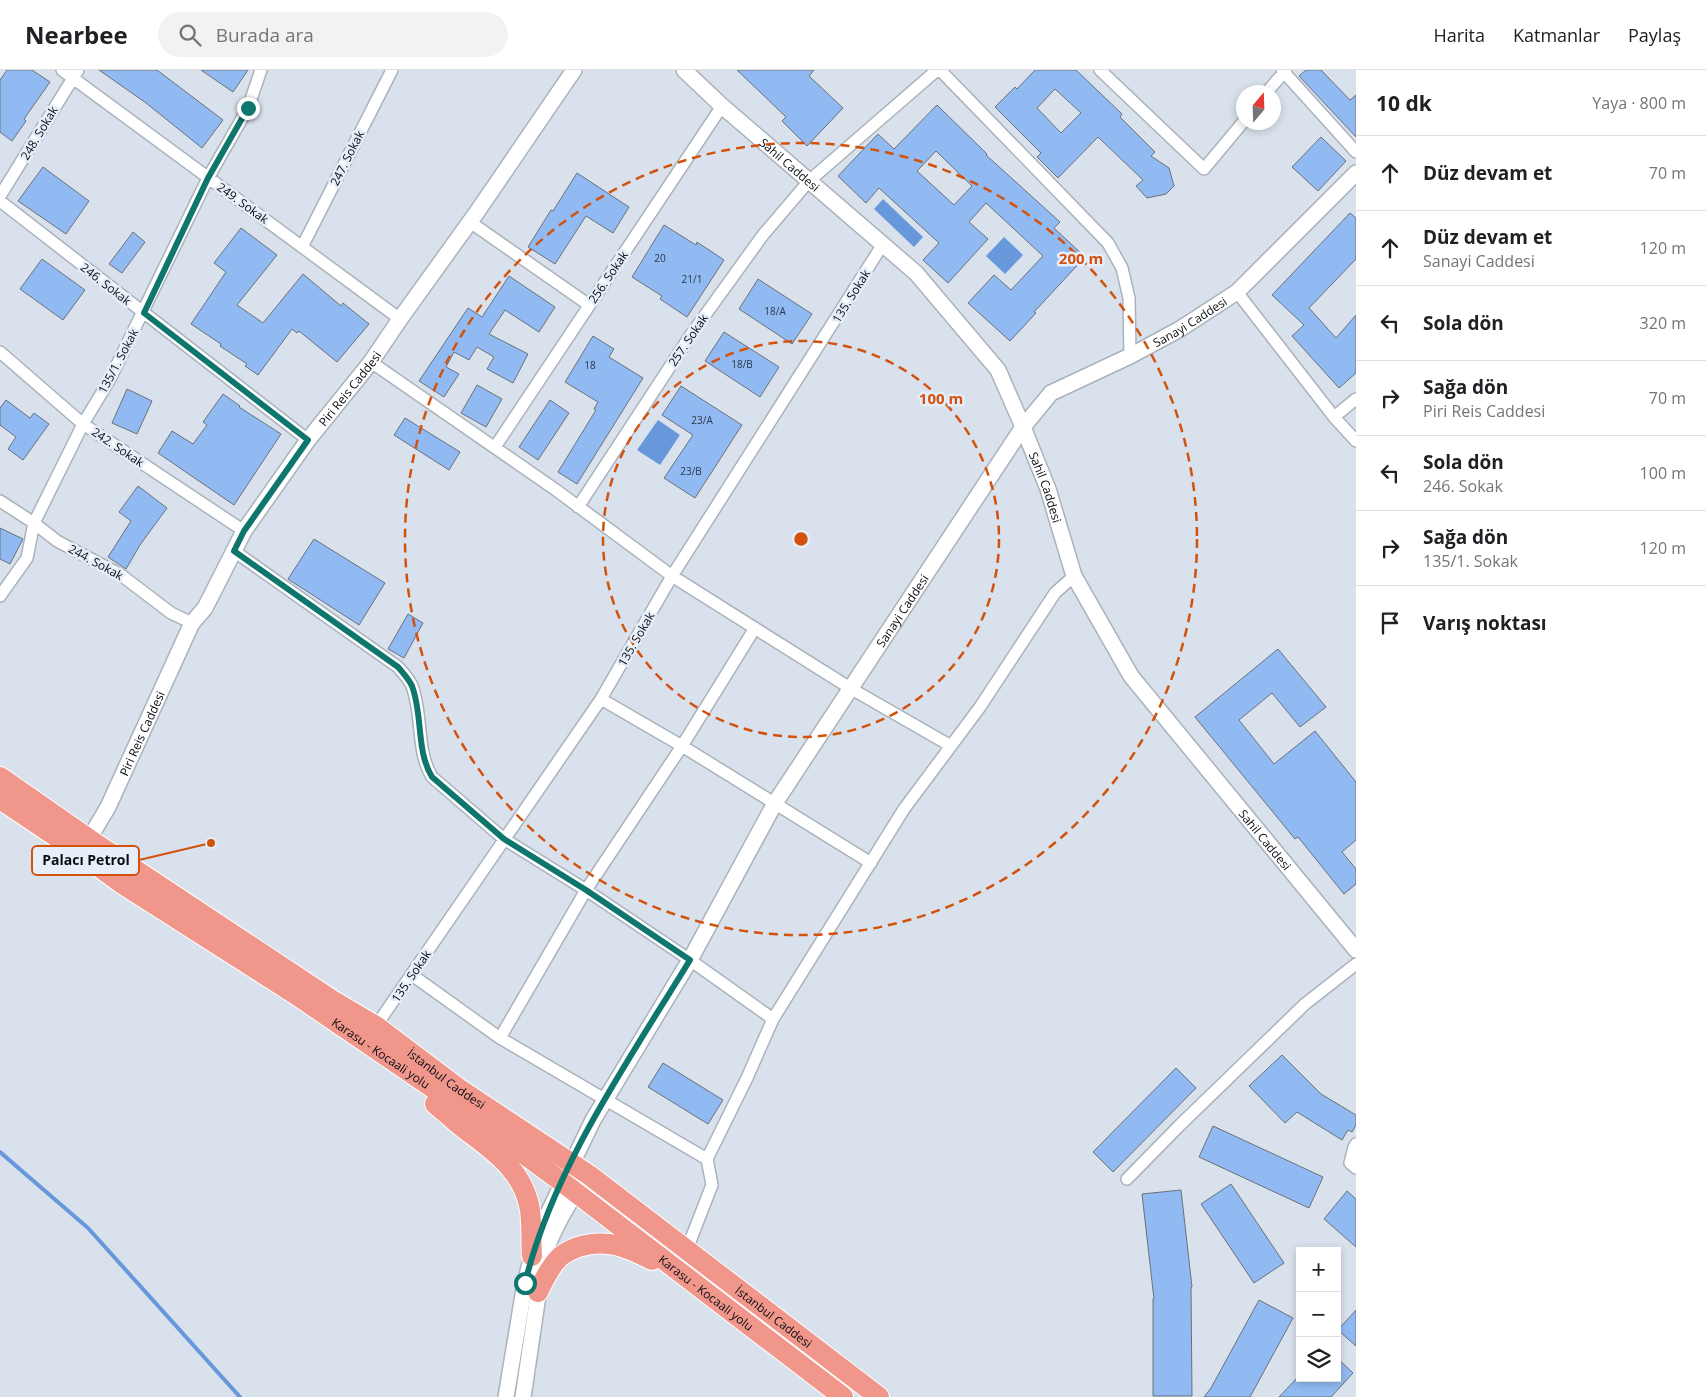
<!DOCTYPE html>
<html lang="tr">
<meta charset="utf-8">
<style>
body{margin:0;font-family:"Open Sans",sans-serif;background:#f2f2f2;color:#202124}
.controls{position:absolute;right:15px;bottom:15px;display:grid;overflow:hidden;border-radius:0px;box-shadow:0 2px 8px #0003}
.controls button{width:45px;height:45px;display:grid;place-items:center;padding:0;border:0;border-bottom:1px solid #e0e0e0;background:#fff;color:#202124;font:25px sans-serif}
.compass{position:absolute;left:1236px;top:15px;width:45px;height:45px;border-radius:50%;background:#fff;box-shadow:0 2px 8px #0003;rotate:19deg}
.stop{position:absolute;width:15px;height:15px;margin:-11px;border:4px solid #0f766e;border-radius:50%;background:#fff}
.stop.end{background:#0f766e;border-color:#fff;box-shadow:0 1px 5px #0008}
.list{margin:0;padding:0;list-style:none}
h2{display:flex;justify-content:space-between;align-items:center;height:65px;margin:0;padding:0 20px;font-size:21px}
h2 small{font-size:16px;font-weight:400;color:#757577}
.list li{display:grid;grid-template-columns:32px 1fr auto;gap:15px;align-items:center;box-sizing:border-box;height:75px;padding:0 20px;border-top:1px solid #e0e0e0}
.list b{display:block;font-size:19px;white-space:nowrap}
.list p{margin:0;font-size:16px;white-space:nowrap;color:#757577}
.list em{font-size:16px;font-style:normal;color:#757577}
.icon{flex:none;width:28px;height:28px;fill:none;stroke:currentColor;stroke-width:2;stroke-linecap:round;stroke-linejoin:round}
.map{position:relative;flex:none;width:1356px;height:1327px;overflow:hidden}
header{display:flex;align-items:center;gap:30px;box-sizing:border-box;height:70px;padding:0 25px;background:#fff;border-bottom:1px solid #e0e0e0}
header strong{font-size:24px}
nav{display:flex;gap:28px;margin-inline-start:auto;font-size:18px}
.search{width:350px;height:45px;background:#f2f2f2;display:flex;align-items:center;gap:12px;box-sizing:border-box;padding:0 18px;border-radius:28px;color:#757577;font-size:19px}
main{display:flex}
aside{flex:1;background:#fff}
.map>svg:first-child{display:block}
</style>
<header>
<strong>Nearbee</strong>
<div class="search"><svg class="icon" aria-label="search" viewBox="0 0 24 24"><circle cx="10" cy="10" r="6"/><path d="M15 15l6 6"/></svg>Burada ara</div>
<nav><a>Harita</a><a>Katmanlar</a><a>Paylaş</a></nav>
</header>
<main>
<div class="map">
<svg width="1356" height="1327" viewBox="0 0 1356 1327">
<rect width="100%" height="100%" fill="#d9e1ec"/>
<path fill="#6798dc" d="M883,129L923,167L914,177L874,139Z
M1004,167L1023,185L1005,204L986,186Z
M658,350L680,365L660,395L637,380Z"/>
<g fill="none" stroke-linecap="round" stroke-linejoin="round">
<path stroke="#6798dc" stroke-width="4" d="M0,1082L88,1158L240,1327"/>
</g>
<path fill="#91baf2" stroke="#6a717a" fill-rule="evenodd" d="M7,0H32L50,12L24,49L26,51L12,71L0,62V10Z
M99,0H157L223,50L202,78L146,33Z
M201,0H248L233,22Z
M737,0H814L809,6L843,38L807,76L782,51L786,47Z
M1035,0H1076L1122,44L1120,47L1155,82L1151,86L1169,98L1174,116L1166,124L1147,128L1136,116L1143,110L1098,67L1058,108L1037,87L1041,83L995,37L1015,17L1017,19ZM1055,19L1081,43L1061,63L1037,38Z
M1306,0H1321L1350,30L1356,25V67L1299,6Z
M937,35L987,84L986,85L1060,152L1054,158L1085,187L1034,242L1036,243L1010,271L968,233L994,205L1011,220L1043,186L986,133L969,152L988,169L948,213L923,190L939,173L879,118L866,133L838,106L878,64L894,79ZM936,81L972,116L954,135L917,101Z
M1321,67L1346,91L1318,121L1292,97Z
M43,97L89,131L66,164L18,131Z
M577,103L629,137L613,163L586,146L555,194L528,177L551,140L553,141Z
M1350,143L1356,148V189L1309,238L1336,268L1356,245V303L1339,318L1292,266L1304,255L1272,225Z
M664,155L696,175L697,172L724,190L687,247L660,229L662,226L632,207Z
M241,158L277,185L237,235L263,253L303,204L341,236L343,233L369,254L337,292L299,261L297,263L292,259L258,305L245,296L247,294L220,276L221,274L191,254L226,202L214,193Z
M133,162L145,172L122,203L109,194Z
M42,189L85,220L63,250L20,219Z
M509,206L555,237L539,262L505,240L489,264L528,284L513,313L487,299L494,287L477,277L469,290L454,282L446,297L459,304L444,327L419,311L468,238L482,247Z
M758,209L812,244L792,274L739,239Z
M724,262L779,297L760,327L705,291Z
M593,266L614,279L609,287L643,308L577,414L558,402L596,340L594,339L598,332L565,312Z
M477,315L502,329L486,357L461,343Z
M681,316L742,355L695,428L664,408L693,365L662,345Z
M127,319L152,331L137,364L112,353Z
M223,324L240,336L239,337L281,364L234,435L158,383L172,361L193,374L207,355L203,352Z
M6,330L30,348L34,343L49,354L23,390L8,379L16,367L0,355V338Z
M550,330L569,343L538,390L519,377Z
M405,348L460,382L449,400L394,365Z
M138,416L167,438L140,475L126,499L108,487L131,451L119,442Z
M0,458L23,469L10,494L0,489Z
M314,469L385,513L359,555L288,509Z
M408,544L423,553L404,588L388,579Z
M1278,579L1326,637L1300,657L1272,623L1239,650L1274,694L1315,661L1356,712V770L1342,782L1356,799V814L1344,824L1298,767L1295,769L1195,647Z
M1282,985L1321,1024L1356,1045V1055L1352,1062L1348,1060L1342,1070L1297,1042L1285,1053L1249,1016Z
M663,993L723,1030L708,1054L648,1017Z
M1176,998L1196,1018L1113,1102L1093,1082Z
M1213,1056L1323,1107L1309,1138L1199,1087Z
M1231,1114L1284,1193L1254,1213L1201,1134Z
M1181,1120L1192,1217H1191L1192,1326H1153V1229H1154L1142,1124Z
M1347,1121L1356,1129V1177L1324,1149Z
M1259,1230L1293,1248L1250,1327H1204L1211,1318Z
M1356,1240V1276L1338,1260Z
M1337,1288L1353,1303L1331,1327H1279L1297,1308H1337Z"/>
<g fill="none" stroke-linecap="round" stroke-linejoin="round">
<defs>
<path id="minor" d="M62,0L400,249
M940,0L1108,173L1122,198L1129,228L1130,286
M1100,0L1204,99L1244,51
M1282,0L1356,82
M1267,22L1286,0
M0,126L78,0
M0,131L308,370
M470,152L589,235
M302,177L392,0
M1237,222L1334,347L1356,371
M0,282L83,354L244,461
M371,292L556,420L672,506L850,618L951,676
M1334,347L1356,329
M495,377L722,36
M0,431L34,453L57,471L121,505L171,543L192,553
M578,437L690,266L763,165L809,111L937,0
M234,481L398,597C403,603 409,609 412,616C423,645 416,681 432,707L504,769L586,820L690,890L773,949
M0,526L27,488L34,453L83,354L110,309L208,108L248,38L261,0
M601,629L682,676L871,793
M412,905L500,968L707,1089
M376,956L601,629L672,506L883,174
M500,968L586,820L682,676L755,558
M1356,1074L1354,1077L1350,1093L1356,1098
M1127,1109L1180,1055L1305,934L1356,894
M687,1179L712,1115L707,1089L747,1008L773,949L904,739L980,637L1055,523L1074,506"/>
<g id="tertiary">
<path id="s1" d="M684,0L722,36L916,203L998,300L1023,357L1048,419L1074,506L1131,606L1356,880"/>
<path id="s2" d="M85,779L89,769L108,737L192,553L205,538L244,461L308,370L371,292L400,249L477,142L574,0"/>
<path id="s3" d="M506,1327L525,1213L532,1186L541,1158L593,1050L690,890L775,733L1023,357L1051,323L1130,286L1180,259L1237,222L1356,103"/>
<path d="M523,1327L544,1185C555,1155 570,1129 589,1105"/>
</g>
<g id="trunk">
<path id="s4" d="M0,707L89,769L332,930L376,956L458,1018L589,1105L879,1327"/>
<path id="s5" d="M0,729L70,776L121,813L295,924L446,1027L562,1112L843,1327"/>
<path d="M435,1034C444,1041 452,1049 461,1056C491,1080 523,1098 530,1140C532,1155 531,1171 532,1186"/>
<path d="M538,1222C544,1210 549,1198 558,1189C563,1183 571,1180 578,1177C607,1168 627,1177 652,1190"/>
</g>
</defs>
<use href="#minor" stroke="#aab2bc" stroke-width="14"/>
<use href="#tertiary" stroke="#aab2bc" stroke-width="18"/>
<use href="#trunk" stroke="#fff" stroke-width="22"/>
<use href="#minor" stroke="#fff" stroke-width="11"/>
<use href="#tertiary" stroke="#fff" stroke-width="15"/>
<use href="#trunk" stroke="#f0968b" stroke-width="20"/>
</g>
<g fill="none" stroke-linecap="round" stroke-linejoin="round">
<path stroke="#0f766e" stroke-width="6" d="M248,38L208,108L144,243L308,370L244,461L234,481L398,597C403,603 409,609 412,616C423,645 416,681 432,707L504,769L586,820L690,890C629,990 553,1098 525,1213"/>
</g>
<g fill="none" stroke="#d2510c" stroke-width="2.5" stroke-dasharray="9 6">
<circle cx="801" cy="469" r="198"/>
<circle cx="801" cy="469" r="396"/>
</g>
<g text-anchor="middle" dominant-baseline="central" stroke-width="5" stroke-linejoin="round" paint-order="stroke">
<g font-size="10" fill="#2c3848">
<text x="660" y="188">20</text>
<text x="692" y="209">21/1</text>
<text x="775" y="241">18/A</text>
<text x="742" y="294">18/B</text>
<text x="590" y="295">18</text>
<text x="702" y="350">23/A</text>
<text x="691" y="401">23/B</text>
</g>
<g font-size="12" fill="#0a0d10" stroke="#e6eefa">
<text transform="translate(39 63) rotate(-59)">248. Sokak</text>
<text transform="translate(347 88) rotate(-63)">247. Sokak</text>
<text stroke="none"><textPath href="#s1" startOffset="142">Sahil Caddesi</textPath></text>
<text transform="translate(243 133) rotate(36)">249. Sokak</text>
<text transform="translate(608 207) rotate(-56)">256. Sokak</text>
<text transform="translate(106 214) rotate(38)">246. Sokak</text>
<text transform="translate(851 226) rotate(-58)">135. Sokak</text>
<text stroke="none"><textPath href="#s3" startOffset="1309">Sanayi Caddesi</textPath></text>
<text transform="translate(688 270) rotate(-56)">257. Sokak</text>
<text transform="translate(118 291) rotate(-62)">135/1. Sokak</text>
<text stroke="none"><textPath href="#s2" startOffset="534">Piri Reis Caddesi</textPath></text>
<text transform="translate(118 377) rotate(34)">242. Sokak</text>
<text stroke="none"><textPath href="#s1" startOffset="562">Sahil Caddesi</textPath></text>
<text transform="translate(96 492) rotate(29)">244. Sokak</text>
<text stroke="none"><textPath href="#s3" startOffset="889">Sanayi Caddesi</textPath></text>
<text transform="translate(636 569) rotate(-60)">135. Sokak</text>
<text stroke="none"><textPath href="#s2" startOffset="129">Piri Reis Caddesi</textPath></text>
<text stroke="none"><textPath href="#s1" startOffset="982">Sahil Caddesi</textPath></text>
<text transform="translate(411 906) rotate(-56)">135. Sokak</text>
<text stroke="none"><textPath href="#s5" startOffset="458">Karasu - Kocaali yolu</textPath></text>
<text stroke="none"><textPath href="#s4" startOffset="539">İstanbul Caddesi</textPath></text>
<text stroke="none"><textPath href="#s5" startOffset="862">Karasu - Kocaali yolu</textPath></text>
<text stroke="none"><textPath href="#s4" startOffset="944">İstanbul Caddesi</textPath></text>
</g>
</g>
<circle cx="801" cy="469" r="8" fill="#d2510c" stroke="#e6eefa" stroke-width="2.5"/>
<g font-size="15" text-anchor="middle" font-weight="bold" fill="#d2510c" stroke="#e6eefa" stroke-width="5" stroke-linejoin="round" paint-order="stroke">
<text x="1081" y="194">200 m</text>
<text x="941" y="334">100 m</text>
</g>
<path fill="none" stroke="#d2510c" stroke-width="2" d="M211 773L139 790"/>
<circle fill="#d2510c" stroke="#e6eefa" stroke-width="2" cx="211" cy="773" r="5"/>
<rect fill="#e6eefa" stroke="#d2510c" stroke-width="2" x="32" y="776" width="107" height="29" rx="5"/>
<g font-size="14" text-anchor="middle" font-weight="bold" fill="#0a0d10">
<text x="86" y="795">Palacı Petrol</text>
</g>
</svg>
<div class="controls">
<button>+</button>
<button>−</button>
<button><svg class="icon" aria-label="layers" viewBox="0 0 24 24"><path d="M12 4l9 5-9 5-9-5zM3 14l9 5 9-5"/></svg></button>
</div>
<svg class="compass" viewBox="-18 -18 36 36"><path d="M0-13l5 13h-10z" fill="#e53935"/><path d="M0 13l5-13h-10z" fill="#757577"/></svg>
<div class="stop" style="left:525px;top:1213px"></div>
<div class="stop end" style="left:248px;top:38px"></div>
</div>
<aside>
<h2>10 dk<small>Yaya · 800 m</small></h2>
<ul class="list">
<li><svg class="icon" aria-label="ahead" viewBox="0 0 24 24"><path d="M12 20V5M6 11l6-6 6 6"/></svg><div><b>Düz devam et</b></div><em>70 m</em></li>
<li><svg class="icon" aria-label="ahead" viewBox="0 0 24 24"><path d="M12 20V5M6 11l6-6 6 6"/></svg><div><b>Düz devam et</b><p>Sanayi Caddesi</p></div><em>120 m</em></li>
<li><svg class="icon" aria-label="left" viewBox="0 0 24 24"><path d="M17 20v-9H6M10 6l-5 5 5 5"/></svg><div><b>Sola dön</b></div><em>320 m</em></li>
<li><svg class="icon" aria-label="right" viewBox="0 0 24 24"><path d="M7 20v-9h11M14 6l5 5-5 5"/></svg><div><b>Sağa dön</b><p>Piri Reis Caddesi</p></div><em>70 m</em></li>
<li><svg class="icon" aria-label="left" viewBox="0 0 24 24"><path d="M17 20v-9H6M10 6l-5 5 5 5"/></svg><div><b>Sola dön</b><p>246. Sokak</p></div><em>100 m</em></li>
<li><svg class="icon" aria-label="right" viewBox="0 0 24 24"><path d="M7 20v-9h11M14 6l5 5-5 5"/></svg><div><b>Sağa dön</b><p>135/1. Sokak</p></div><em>120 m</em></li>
<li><svg class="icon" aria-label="arrive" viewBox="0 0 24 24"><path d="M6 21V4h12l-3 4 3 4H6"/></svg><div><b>Varış noktası</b></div></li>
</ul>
</aside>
</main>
